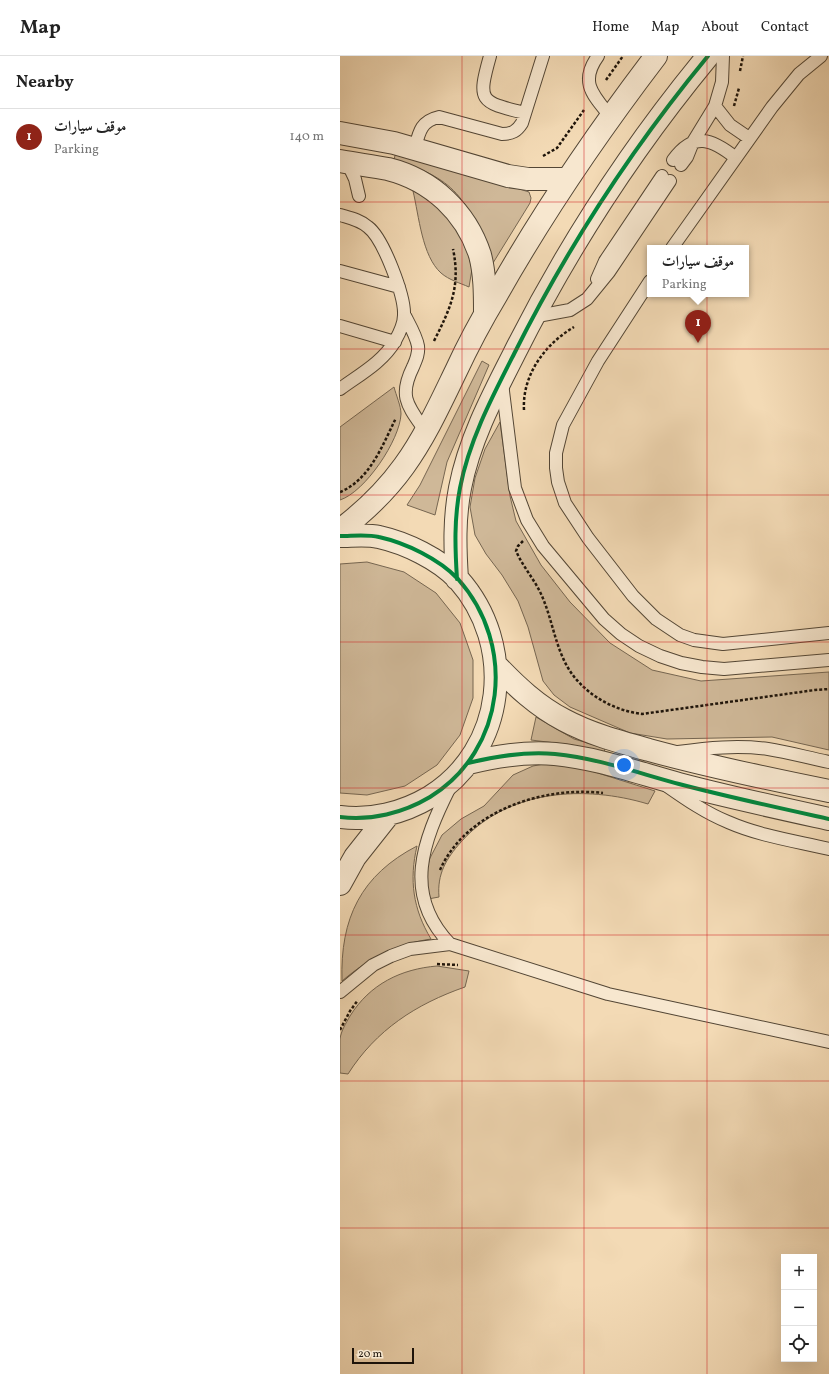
<!DOCTYPE html>
<meta charset="utf-8">
<style>
body{margin:0;font-family:Vollkorn,Amiri,serif;background:#f6f6f6;color:#222}
.controls{position:absolute;right:12px;bottom:12px;display:grid;overflow:hidden;border-radius:0px;box-shadow:0 4px 16px #0002}
.controls button{width:36px;height:36px;display:grid;place-items:center;padding:0;border:0;border-bottom:1px solid #e0e0e0;background:#fff;color:#222;font:20px sans-serif}
.scale{position:absolute;left:12px;bottom:10px;width:62px;box-sizing:border-box;padding-left:4px;border:2px solid #1e140a;border-top:0;font-size:11px;line-height:14px;white-space:nowrap;color:#1e140a;-webkit-text-stroke:3px #f7e7cf;paint-order:stroke}
.you{position:absolute;left:284px;top:709px;width:14px;height:14px;margin:-10px;border:3px solid #fff;border-radius:50%;background:#1a73e8;box-shadow:0 0 0 6px #1a73e833}
.badge{display:grid;place-items:center;width:26px;height:26px;border-radius:50%;background:#8f2418;color:#fff;font-size:13px;font-weight:700}
.pin{position:absolute;translate:-50% -33px;filter:drop-shadow(0 1px 2px #0008)}
.pin::after{content:'';position:absolute;top:21px;width:14px;height:12px;background:inherit;clip-path:polygon(0 0,100% 0,50% 100%)}
.popup{position:absolute;left:307px;top:189px;width:102px;height:52px;box-sizing:border-box;display:grid;place-content:center;border-radius:0px;background:#fff;filter:drop-shadow(0 1px 3px #0005);font-size:13px;white-space:nowrap;color:#767676}
.popup b{font-size:15px;color:#222}
.popup::after{content:'';position:absolute;left:50%;top:100%;margin-left:-8px;border:8px solid transparent;border-top-color:#fff}
.list{margin:0;padding:0;list-style:none}
h2{display:flex;justify-content:space-between;align-items:center;height:52px;margin:0;padding:0 16px;font-size:17px}
h2 small{font-size:13px;font-weight:400;color:#767676}
.list li{display:grid;grid-template-columns:26px 1fr auto;gap:12px;align-items:center;box-sizing:border-box;height:56px;padding:0 16px;border-top:1px solid #e0e0e0}
.list b{display:block;font-size:15px;white-space:nowrap}
.list p{margin:0;font-size:13px;white-space:nowrap;color:#767676}
.list em{font-size:13px;font-style:normal;color:#767676}
.icon{flex:none;width:22px;height:22px;fill:none;stroke:currentColor;stroke-width:2;stroke-linecap:round;stroke-linejoin:round}
.map{position:relative;flex:none;width:489px;height:1318px;overflow:hidden}
header{display:flex;align-items:center;gap:24px;box-sizing:border-box;height:56px;padding:0 20px;background:#fff;border-bottom:1px solid #e0e0e0}
header strong{font-size:19px}
nav{display:flex;gap:22px;margin-inline-start:auto;font-size:14px}
main{display:flex}
aside{flex:1;background:#fff}
.map>svg:first-child{display:block}
</style>
<header>
<strong>Map</strong>
<nav><a>Home</a><a>Map</a><a>About</a><a>Contact</a></nav>
</header>
<main>
<aside>
<h2>Nearby<small></small></h2>
<ul class="list">
<li><span class="badge">1</span><div><b>موقف سيارات</b><p>Parking</p></div><em>140 m</em></li>
</ul>
</aside>
<div class="map">
<svg width="489" height="1318" viewBox="0 0 489 1318">
<rect width="100%" height="100%" fill="#f3dab5"/>
<filter id="stains"><feTurbulence type="fractalNoise" baseFrequency=".005" numOctaves="4"/><feColorMatrix values="0 0 0 0 .2 0 0 0 0 .09 0 0 0 0 .02 0 0 0 .5 -.17"/></filter>
<radialGradient id="worn" r=".72"><stop offset=".6" stop-color="#630" stop-opacity="0"/><stop offset="1" stop-color="#630" stop-opacity=".3"/></radialGradient>
<path fill="#cfb898" stroke="#766651" d="M56,95L189,136L191,142L190,147L153,207L149,208C129,146 120,124 54,104Z
M73,135L97,145L110,159L128,197L132,213L129,231C120,227 109,224 101,217C82,200 79,160 73,135Z
M142,305L149,309L107,406L95,459L67,449L80,429Z
M54,331C56,339 61,350 61,358C60,384 25,436 0,444V371Z
M160,366L170,440L176,465L201,509L230,546L270,587L312,614L361,625L489,616V694L432,681L327,683L290,677L230,651L214,639L203,625L188,571L178,545L162,519L146,498L135,479L130,451L135,422L145,393Z
M27,506L64,516L96,537L120,567L133,604V642L120,679L97,709L65,730L27,739L0,737V508Z
M196,661L234,683L265,692L264,697L232,689L191,684Z
M204,708L242,712L315,735L308,748C245,729 168,733 121,786C106,803 97,818 99,841L88,843L86,816L90,802L102,779L121,763L144,750L173,719L193,710Z
M77,790C69,824 73,853 91,883C57,888 29,902 2,925C0,862 21,819 77,790Z
M97,910L129,915L125,931C76,948 36,974 8,1018L0,1017C0,1006 0,994 0,983C1,975 6,967 10,960C30,928 61,913 97,910Z"/>
<g fill="none" stroke-linecap="round" stroke-linejoin="round">
<defs>
<path id="service" d="M150,0C137,46 140,46 185,57
M258,0C239,26 253,39 270,60
M375,50L390,69L409,82
M75,92C79,76 81,65 99,61L162,78C172,78 177,75 182,67L203,0
M333,104C354,75 372,83 396,102
M7,106L15,123L19,140
M341,109L347,101L353,86L375,50L382,26L383,0
M0,159C10,162 20,164 28,171C43,182 65,240 64,259C64,268 59,278 55,285C43,306 19,319 0,333
M332,192L432,51L459,18L481,0
M0,215L59,231
M257,223L265,205L322,120
M310,225L258,305L223,369L216,397V412L218,426L225,447L248,482L293,540L316,563L340,579L354,584L383,588L489,577
M64,258C69,268 76,279 78,290C79,298 76,304 73,311C58,341 68,350 86,376
M192,261L230,254L247,243L269,216L330,125
M0,270L55,286
M162,327L175,432L187,464L203,490L264,563L281,578L299,590L320,600L341,607L362,611L384,613L489,604
M338,696C368,692 397,689 428,693C448,696 469,702 489,706
M327,730C347,744 366,757 388,766C420,780 455,785 489,793
M110,731C83,785 62,838 110,888
M0,936L33,909L51,900L70,893L110,888L268,938L489,986"/>
<path id="tertiary" d="M0,77L54,87L168,120L188,123H228
M0,105C16,108 33,110 48,113C92,124 126,156 140,199C145,218 145,238 145,257
M0,474C24,456 46,435 64,410C85,381 100,348 116,315C128,289 142,263 157,238C204,155 258,76 316,0
M0,480C12,480 27,478 39,481C66,487 99,503 118,523C177,589 166,694 90,741C63,757 31,765 0,761
M117,523C115,492 114,463 120,432C129,385 152,341 174,298C227,192 292,92 368,0
M156,609C176,630 197,650 224,664C250,678 280,686 309,694C368,710 429,723 489,735
M128,707C157,700 186,695 215,698C257,702 298,717 339,728C388,741 439,752 489,763
M0,828L15,801L49,758"/>
</defs>
<use href="#service" stroke="#534635" stroke-width="14"/>
<use href="#tertiary" stroke="#534635" stroke-width="24"/>
<path stroke="#1e140a" stroke-width="2.5" stroke-dasharray="3 2" stroke-linecap="butt" d="M400,15L403,0
M266,24L283,0
M394,50L399,32
M203,100L217,92L244,54
M94,285C110,253 121,231 113,193
M184,354C182,319 205,288 234,271
M0,436C30,424 43,388 56,362
M183,485L178,490L176,495C183,511 195,524 202,540C211,561 214,582 223,602C236,633 269,654 302,658L475,634L489,633
M100,814C126,755 203,730 263,737
M97,908L118,909
M0,974L10,955L18,944"/>
<use href="#service" stroke="#f7e7cf" stroke-width="12"/>
<use href="#tertiary" stroke="#f7e7cf" stroke-width="22"/>
<defs>
<path id="cycleway" d="M0,480C12,480 27,478 39,481C66,487 99,503 118,523C177,589 166,694 90,741C63,757 31,765 0,761
M117,523C115,492 114,463 120,432C129,385 152,341 174,298C227,192 292,92 368,0
M128,707C157,700 186,695 215,698C257,702 298,717 339,728C388,741 439,752 489,763"/>
</defs>
<use href="#cycleway" stroke="#f7e7cf" stroke-width="6"/>
<use href="#cycleway" stroke="#00873e" stroke-width="4"/>
</g>
<path fill="none" stroke="#d62828" stroke-width="1" stroke-opacity="0.55" d="M122,0V1318M244,0V1318M367,0V1318M0,146H489M0,293H489M0,439H489M0,586H489M0,732H489M0,879H489M0,1025H489M0,1172H489"/>
<rect width="100%" height="100%" filter="url(#stains)"/>
<rect width="100%" height="100%" fill="url(#worn)"/>
</svg>
<div class="controls">
<button>+</button>
<button>−</button>
<button><svg class="icon" aria-label="locate" viewBox="0 0 24 24"><circle cx="12" cy="12" r="6"/><path d="M12 2v4M12 18v4M2 12h4M18 12h4"/></svg></button>
</div>
<div class="scale">20 m</div>
<div class="you"></div>
<div class="pin badge" style="left:358px;top:287px">1</div>
<div class="popup"><b>موقف سيارات</b>Parking</div>
</div>
</main>
